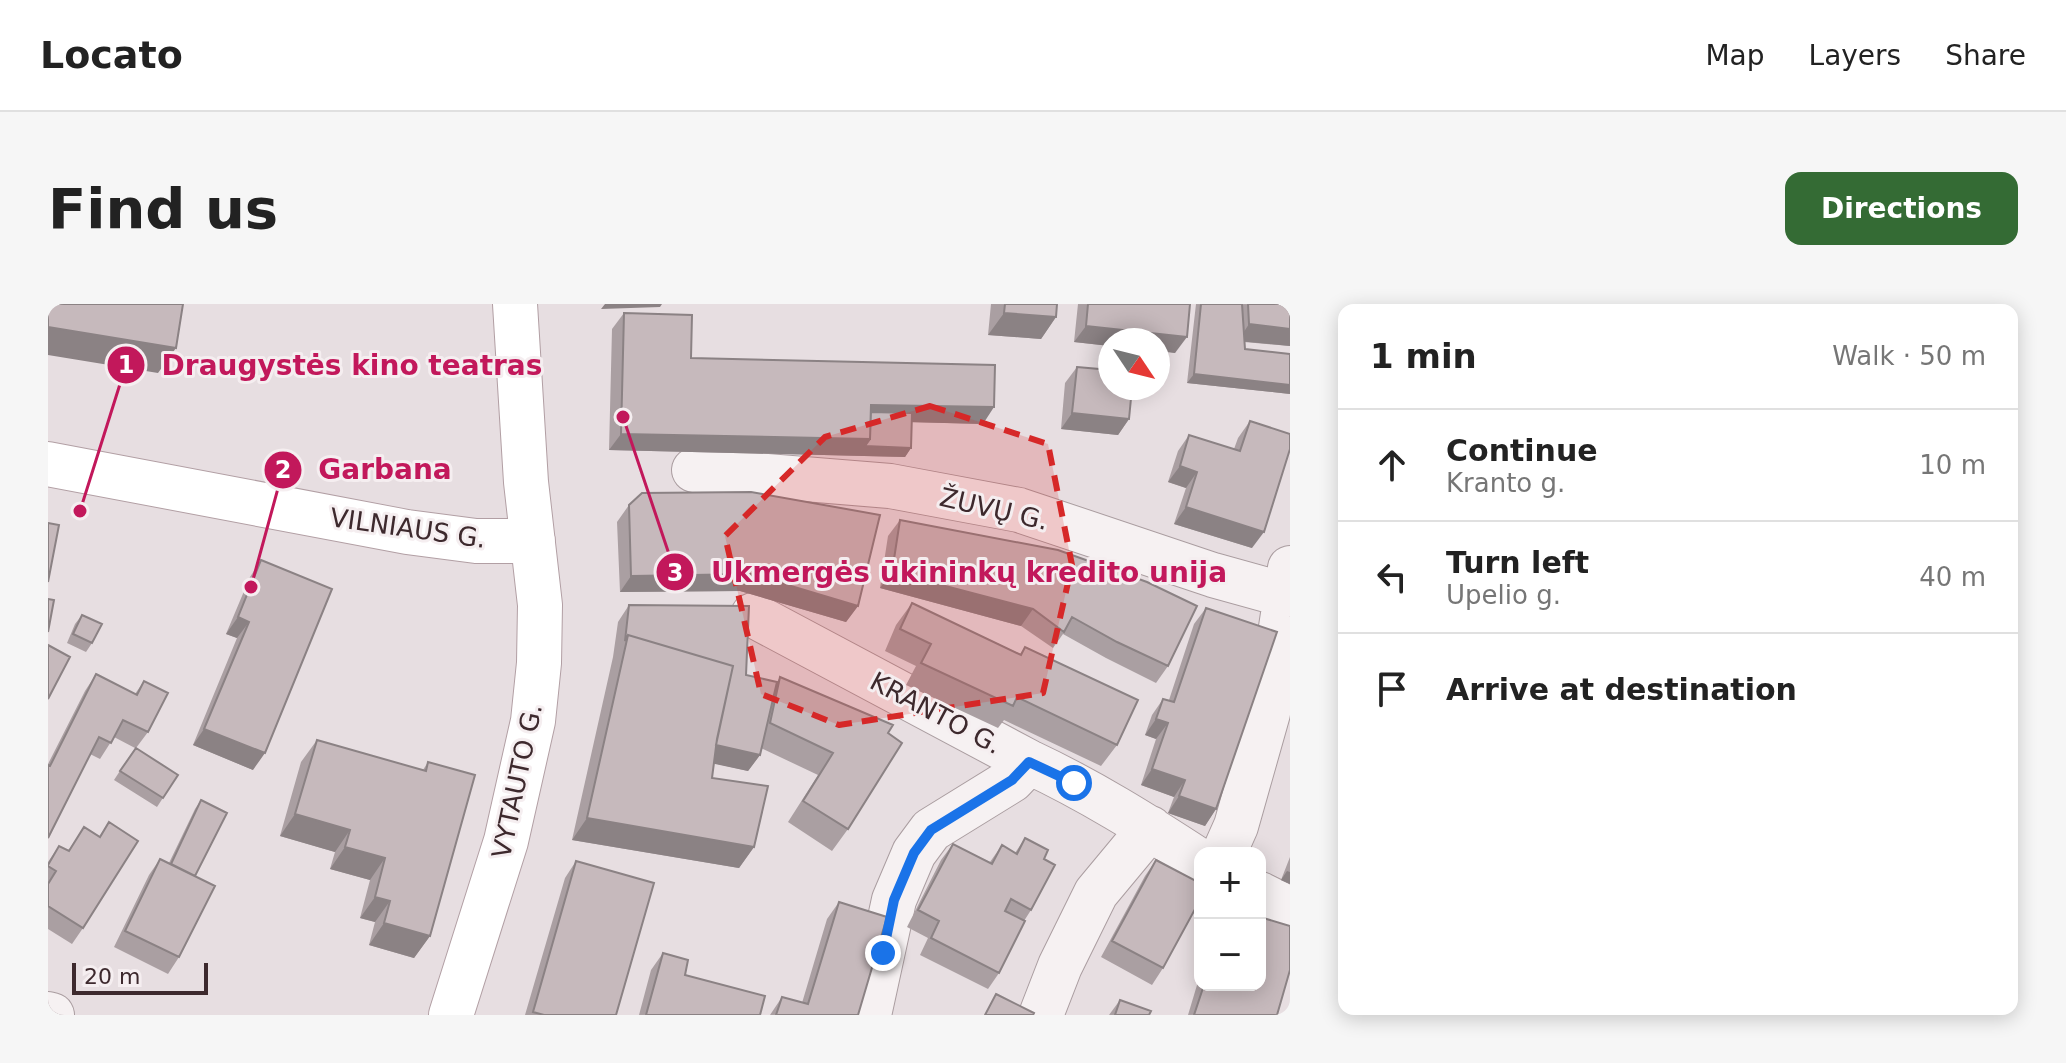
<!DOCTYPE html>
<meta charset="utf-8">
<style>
body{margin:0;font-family:"DejaVu Sans",sans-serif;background:#f6f6f6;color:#222}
.controls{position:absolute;right:24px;bottom:24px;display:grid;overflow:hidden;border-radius:16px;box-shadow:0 4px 20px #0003}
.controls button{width:72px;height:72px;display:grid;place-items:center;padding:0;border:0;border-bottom:2px solid #e0e0e0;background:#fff;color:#222;font:40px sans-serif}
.compass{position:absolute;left:1050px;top:24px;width:72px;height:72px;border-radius:50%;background:#fff;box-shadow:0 4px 20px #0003;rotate:125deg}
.scale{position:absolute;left:24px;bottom:20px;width:136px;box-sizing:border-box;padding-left:8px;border:4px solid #3d292d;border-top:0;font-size:22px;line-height:28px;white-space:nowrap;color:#3d292d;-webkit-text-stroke:6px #f5eef0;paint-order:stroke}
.stop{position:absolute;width:24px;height:24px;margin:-18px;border:6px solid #1a73e8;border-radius:50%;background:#fff}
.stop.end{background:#1a73e8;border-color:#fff;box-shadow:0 2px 8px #0008}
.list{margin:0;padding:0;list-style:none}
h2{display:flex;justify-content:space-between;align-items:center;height:104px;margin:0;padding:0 32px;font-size:34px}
h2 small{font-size:26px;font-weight:400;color:#767676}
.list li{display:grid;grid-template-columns:52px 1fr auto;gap:24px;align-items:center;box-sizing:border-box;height:112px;padding:0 32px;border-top:2px solid #e0e0e0}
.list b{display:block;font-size:30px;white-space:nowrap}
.list p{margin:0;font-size:26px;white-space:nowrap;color:#767676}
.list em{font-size:26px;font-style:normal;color:#767676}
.icon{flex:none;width:44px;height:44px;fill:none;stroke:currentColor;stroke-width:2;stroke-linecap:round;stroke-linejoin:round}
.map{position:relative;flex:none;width:1242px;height:711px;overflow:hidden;border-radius:16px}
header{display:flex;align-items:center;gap:48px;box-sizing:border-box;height:112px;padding:0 40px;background:#fff;border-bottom:2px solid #e0e0e0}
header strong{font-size:38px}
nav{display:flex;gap:44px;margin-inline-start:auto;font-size:28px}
.intro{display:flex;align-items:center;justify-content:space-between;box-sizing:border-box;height:192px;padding:0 48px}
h1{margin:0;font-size:56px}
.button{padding:20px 36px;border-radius:16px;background:#346b34;color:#fff;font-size:28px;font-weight:700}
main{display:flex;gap:48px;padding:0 48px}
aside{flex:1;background:#fff;border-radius:16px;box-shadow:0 4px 20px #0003}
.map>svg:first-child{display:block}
</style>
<header>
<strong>Locato</strong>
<nav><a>Map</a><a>Layers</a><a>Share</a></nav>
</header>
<div class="intro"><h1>Find us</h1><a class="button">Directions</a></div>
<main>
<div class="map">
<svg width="1242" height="711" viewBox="0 0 1242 711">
<rect width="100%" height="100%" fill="#e7dee1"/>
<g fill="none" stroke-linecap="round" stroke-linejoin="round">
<defs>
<path id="street" d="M646,166L842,182L971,206L1165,271L1237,291
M705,311L981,458C1041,486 1097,521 1152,557
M1176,549L1188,522L1220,409L1242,264
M1212,590L1242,605
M0,710L4,711
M821,711L846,596L866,549L883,526L964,476L981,458
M993,711L1012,662L1048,589L1102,524"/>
<path id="primary" d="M0,160L359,228L428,237H485
M403,711L458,537L485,417L491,359L492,301L478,178L467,0"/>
</defs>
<use href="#street" stroke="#aa9da0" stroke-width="46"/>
<use href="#primary" stroke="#b29fa4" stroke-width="46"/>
<use href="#street" stroke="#f6f1f2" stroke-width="44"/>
<use href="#primary" stroke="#fff" stroke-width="44"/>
</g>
<path fill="#aa9fa2" d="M943,0H1009L1008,13L993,35L940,31Z
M1030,0H1142L1127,49L1062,36V42L1026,38Z
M1148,0H1242V42L1196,38L1197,45L1242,50V90L1139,79Z
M576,9L643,54L935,120L863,118V144L857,153L561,146L564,25Z
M1029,63L1081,115L1070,131L1013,125L1017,79Z
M1202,117L1204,244L1126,220L1138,184L1120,178L1130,147L1141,131L1186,145L1190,134Z
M581,201L810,302L798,318L692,287L572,288L569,218Z
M852,216L1120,362L1108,379L1058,354L1015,330L1005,344L973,322L832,284L840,232Z
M213,256L205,466L145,441L189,334L178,330L202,273Z
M864,299L972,350L977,343L1069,441L1053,462L956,416L950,424L858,381L868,362L837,347L848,321Z
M581,301L698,371L729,378L732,373L840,429L800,525L784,547L740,518L770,471L713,444L712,451L700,467L665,459L664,474L706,543L691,564L524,536L565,353L570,318Z
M1158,304L1168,505L1157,522L1120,509L1126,493L1093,481L1108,435L1097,431L1104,411L1115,395L1121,396L1146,320Z
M34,311L44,339L38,348L19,339L27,320Z
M48,370L87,390L96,377L100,428L88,444L130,471L109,503L66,476L87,444L66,433L52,455L42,450L0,534V460L37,387Z
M269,436L375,466L380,458L382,632L366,654L321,641L327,618L312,614L322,576L282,565L287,548L232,532L253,458Z
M153,496L147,572L131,653L120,670L66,643L101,571L112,555L121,559L147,505Z
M61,518L35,624L24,640L0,625V558L11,542L20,547L36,523L51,533Z
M977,534L996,555L983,606L976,617L951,669L940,685L872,651L880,634L859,623L893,556L905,540L942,558L954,541L967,549Z
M1242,553V580L1233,576Z
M1108,556L1115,664L1104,681L1053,653L1097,572Z
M528,557L568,711H477L517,574Z
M791,598L810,711H722L734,693L754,699L779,615Z
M615,649L637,671L712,711H591L603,666Z
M1152,671V681H1212L1229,711H1140Z
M1072,696L1101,711H1061Z"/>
<path fill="#8b8284" d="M557,0H614L612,3L553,5Z
M956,9L1008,13L993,35L940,31Z
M1201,20L1242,25V42L1190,37Z
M1038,22L1139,33L1127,49L1110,47V36H1062V42L1026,38Z
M0,23L128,44L110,69L0,51Z
M1146,70L1242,81V90L1139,79Z
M823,101L946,103L935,120L818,117Z
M1024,109L1081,115L1070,131L1013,125Z
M573,130L822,135L863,144L857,153L561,146Z
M1132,162L1149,168L1138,184L1120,178Z
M1138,203L1216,228L1204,244L1126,220Z
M844,268L985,305L973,322L832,284Z
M703,270L810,302L798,318L692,287L572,288L583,272Z
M190,313L201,318L189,334L178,330Z
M1108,415L1120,419L1108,435L1097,431Z
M156,425L217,449L205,466L145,441Z
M665,440L712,451L700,467L653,457Z
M1104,465L1137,476L1126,493L1093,481Z
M1131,492L1168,505L1157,522L1120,509Z
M247,510L302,526L287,548L232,532Z
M539,514L706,543L691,564L524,536Z
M297,543L337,554L322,576L282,565Z
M1239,567L1242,568V580L1233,576Z
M327,593L342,597L327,618L312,614Z
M336,619L382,632L366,654L321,641Z"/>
<path fill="#c6b9bc" stroke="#8b8284" stroke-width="2" d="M0,0H135L128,44L0,23Z
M957,0H1009L1008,13L956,9Z
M1040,0H1142L1139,33L1038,22Z
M1153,0H1194L1197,45L1242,50V81L1146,70Z
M1200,0H1242V25L1201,20Z
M576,9L644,11L643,54L947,61L946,103L823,101L822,135L573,130Z
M1029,63L1062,66V84H1084L1081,115L1024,109Z
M823,108L864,109L863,144L817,142L822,135Z
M1202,117L1242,130V145L1216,228L1138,203L1149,168L1132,162L1141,131L1192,147Z
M703,188L832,211L810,302L703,270L583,272L581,201L594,189Z
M852,216L1010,246L1099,278L1149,302L1120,362L1069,338L1024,313L1016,328L985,305L844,268Z
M0,219L11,221L0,278Z
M213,256L284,285L217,449L156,425L201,318L190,313Z
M0,295L6,296L0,328Z
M864,299L973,351L977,343L1090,396L1069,441L969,393L965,402L873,359L883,340L852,325Z
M581,301L701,302L698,371L729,378L712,451L668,441L685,362L580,331L577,337Z
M1158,304L1229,328L1168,505L1131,492L1137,476L1104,465L1120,419L1108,415L1115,395L1126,398Z
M34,311L54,320L44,339L25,330Z
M580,331L685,362L669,435L664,474L720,482L706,543L539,514Z
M0,341L22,353L0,395Z
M48,370L89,391L96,377L120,389L100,428L75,416L63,439L51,433L0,534V461L2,462Z
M732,373L845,421L840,429L854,439L800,525L755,497L785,449L722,419Z
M269,436L378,467L380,458L427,471L382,632L336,619L342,597L327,593L337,554L297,543L302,526L247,510Z
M88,444L130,471L115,494L72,467Z
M153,496L179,509L147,572L123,560Z
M61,518L90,537L35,624L0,602V580L8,567L0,562V561L11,542L21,547L36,523L52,533Z
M977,534L1000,546L996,555L1007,561L983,606L963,595L957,607L977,617L951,669L883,634L891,617L870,606L905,540L944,560L954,541L969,550Z
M112,555L167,582L131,653L77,627Z
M1108,556L1152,579V596L1115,664L1064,637Z
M528,557L606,579L568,711H496L485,708Z
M791,598L839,613L810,711H728L734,693L760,700Z
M1212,613L1242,622V666L1229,711H1146L1156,681H1212Z
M615,649L640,656L637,671L717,692L712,711H598Z
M948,690L986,709L985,711H937Z
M1072,696L1103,707L1101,711H1067Z"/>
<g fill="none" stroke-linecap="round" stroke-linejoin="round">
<path stroke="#1a73e8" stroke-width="10" d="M835,649L846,596L866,549L883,526L964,476L981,458L1026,479"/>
</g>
<path fill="#d62828" fill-opacity="0.2" stroke="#d62828" stroke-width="6" stroke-dasharray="16 10" stroke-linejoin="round" d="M882,102L1000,140L1024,261L995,389L791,421L713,390L677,232L777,133Z"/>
<g text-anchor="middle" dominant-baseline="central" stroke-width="6" stroke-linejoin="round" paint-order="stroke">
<g font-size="26" fill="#3d292d" stroke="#f5eef0">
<text transform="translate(946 205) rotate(13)">ŽUVŲ G.</text>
<text transform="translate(360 224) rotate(8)">VILNIAUS G.</text>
<text transform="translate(888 409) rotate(28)">KRANTO G.</text>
<text transform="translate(469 477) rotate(-78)">VYTAUTO G.</text>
</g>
</g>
<path fill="none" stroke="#c2185b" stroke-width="3" d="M32 207L78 61M203 283L235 166M575 113L627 268"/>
<g fill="#c2185b" stroke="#f5eef0" stroke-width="3">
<circle cx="32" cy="207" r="8"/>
<circle cx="203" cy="283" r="8"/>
<circle cx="575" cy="113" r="8"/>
<circle cx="78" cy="61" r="20"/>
<circle cx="235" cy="166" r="20"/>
<circle cx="627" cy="268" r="20"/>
</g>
<g font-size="24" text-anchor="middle" font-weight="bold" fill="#fff">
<text x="78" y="69">1</text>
<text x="235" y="174">2</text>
<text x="627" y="277">3</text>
</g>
<g font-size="28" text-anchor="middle" font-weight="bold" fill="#c2185b" stroke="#f5eef0" stroke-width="6" stroke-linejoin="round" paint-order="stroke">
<text x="304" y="71">Draugystės kino teatras</text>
<text x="337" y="175">Garbana</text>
<text x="921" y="278">Ukmergės ūkininkų kredito unija</text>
</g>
</svg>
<div class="controls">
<button>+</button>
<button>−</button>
</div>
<svg class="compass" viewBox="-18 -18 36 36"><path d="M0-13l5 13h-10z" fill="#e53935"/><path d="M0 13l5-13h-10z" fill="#767676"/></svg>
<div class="scale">20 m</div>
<div class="stop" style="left:1026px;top:479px"></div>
<div class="stop end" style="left:835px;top:649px"></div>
</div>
<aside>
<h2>1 min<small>Walk · 50 m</small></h2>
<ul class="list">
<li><svg class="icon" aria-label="ahead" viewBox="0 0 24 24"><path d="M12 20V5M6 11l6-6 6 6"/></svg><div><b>Continue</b><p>Kranto g.</p></div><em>10 m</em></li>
<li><svg class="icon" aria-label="left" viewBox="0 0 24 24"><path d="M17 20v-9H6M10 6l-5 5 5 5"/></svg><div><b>Turn left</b><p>Upelio g.</p></div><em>40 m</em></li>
<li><svg class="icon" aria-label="arrive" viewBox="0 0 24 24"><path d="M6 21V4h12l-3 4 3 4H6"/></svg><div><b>Arrive at destination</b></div></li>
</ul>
</aside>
</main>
